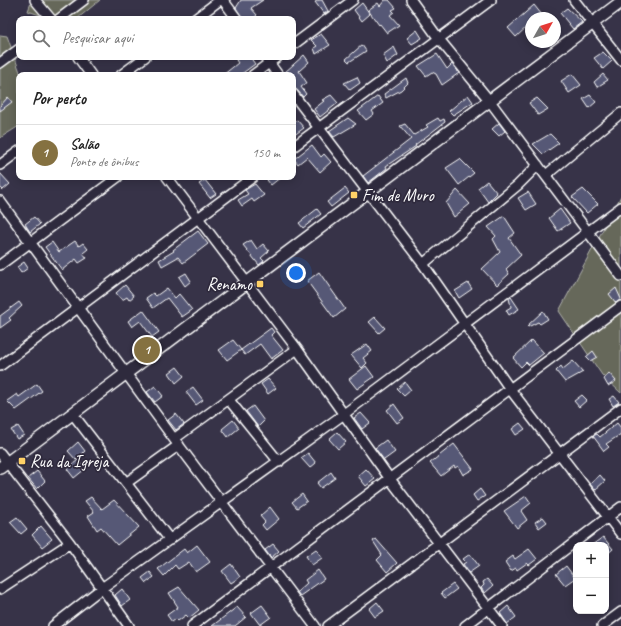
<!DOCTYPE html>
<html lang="pt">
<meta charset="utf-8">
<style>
body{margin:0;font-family:Caveat,sans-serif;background:#f6f6f6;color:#222}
.controls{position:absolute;right:12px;bottom:12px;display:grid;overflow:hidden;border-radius:8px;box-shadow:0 2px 10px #0003}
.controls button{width:36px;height:36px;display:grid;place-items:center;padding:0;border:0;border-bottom:1px solid #e0e0e0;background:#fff;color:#222;font:20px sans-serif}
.compass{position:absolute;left:525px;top:12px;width:36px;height:36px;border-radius:50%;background:#fff;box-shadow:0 2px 10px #0003;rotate:51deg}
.you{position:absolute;left:296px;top:273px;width:14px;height:14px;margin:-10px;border:3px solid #fff;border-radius:50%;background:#1a73e8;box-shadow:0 0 0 6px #1a73e833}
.badge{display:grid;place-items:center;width:26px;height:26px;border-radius:50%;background:#857141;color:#fff;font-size:13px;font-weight:700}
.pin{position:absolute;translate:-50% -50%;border:2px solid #fff;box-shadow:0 1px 4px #0006}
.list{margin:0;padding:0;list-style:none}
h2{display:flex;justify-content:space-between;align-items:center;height:52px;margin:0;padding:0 16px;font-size:17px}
h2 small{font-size:13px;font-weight:400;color:#767676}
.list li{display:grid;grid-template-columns:26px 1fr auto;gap:12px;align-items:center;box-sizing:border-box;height:56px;padding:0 16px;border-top:1px solid #e0e0e0}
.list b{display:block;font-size:15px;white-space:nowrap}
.list p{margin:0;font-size:13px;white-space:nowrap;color:#767676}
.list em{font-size:13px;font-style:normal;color:#767676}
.icon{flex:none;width:22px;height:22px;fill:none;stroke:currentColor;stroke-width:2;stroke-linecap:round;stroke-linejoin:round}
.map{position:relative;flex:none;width:621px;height:626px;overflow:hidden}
.search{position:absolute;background:#fff;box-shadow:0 2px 10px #0003;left:16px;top:16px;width:280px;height:44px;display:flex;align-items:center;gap:10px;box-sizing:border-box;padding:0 14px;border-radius:8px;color:#767676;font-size:15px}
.panel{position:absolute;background:#fff;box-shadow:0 2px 10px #0003;left:16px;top:72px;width:280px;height:108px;border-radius:8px}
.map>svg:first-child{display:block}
</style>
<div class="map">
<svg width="621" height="626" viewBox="0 0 621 626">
<rect width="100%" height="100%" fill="#373348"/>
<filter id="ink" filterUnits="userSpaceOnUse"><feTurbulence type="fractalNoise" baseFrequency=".025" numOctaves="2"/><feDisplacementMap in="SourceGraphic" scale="8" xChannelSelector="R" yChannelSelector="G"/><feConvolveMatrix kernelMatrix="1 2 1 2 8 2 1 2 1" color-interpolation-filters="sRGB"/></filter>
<g filter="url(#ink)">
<path fill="#66685a" stroke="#b2b4ac" d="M32,0H100L77,19H51L28,11Z
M0,35L7,36L21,75H19V126L0,138Z
M621,196V393L602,375L559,311Z"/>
<path fill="#575976" stroke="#fff" d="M241,0H263L251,8L257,15L253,19H243L236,8Z
M319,0H322L328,11L324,14L315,2Z
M385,0H389L396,8L392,10L394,12L390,15L399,25L387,33L380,24L379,25L368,10L378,3L380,6Z
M362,3L370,14L362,21L354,10Z
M534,5L542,15L539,18H531V23L516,37L508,28Z
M567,8L582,22L573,29L560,13Z
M417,30L422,38L412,44L407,38Z
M321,34L330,45L316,54L314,48L317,46L311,40Z
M362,45L366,51L349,62L346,59Z
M394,47L398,55L387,63L383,55Z
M603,52L612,61L603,69L594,58Z
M437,54L447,69L452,64L459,73L442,85L436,74L432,72L426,76L418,66Z
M304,55L309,62L299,71L307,83L301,87L306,94L303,97L297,90L293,88V75H284V73Z
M240,57H250L255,64L240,75H223L238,63L236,60Z
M572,74L581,85L569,93L561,81Z
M603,74L608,80L597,87L594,82Z
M357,77L360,83L350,90L344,83Z
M406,78L408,83L401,90L386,98L384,94Z
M331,95L338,103L320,117L314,109L324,101L322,100Z
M468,95L473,102L453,115L449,111Z
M590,95L596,102L589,108L583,99Z
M378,96L383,103L372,111L374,114L366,120L358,111Z
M8,97L12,102L0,111V106Z
M537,98L548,109L538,115L529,103Z
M348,118L356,124L334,137L329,131Z
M438,118L440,121L444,119L445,122L415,145L416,146L386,166L387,168L368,183L363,176L411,139L400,126L405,124L414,135L428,127L426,125Z
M297,120L304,128L293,136V123Z
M499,123L505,131L499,136L492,129Z
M550,134L559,143L543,154L533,144Z
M312,145L321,157L324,154L331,162L320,172L307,157L298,164L294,159Z
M460,159L474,173L459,185L446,168Z
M0,173L10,184L3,190L0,187Z
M271,177H281L271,185L267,180Z
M205,180L216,194L210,198L199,184Z
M487,181L497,193L488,202L478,188Z
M255,184L264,195L254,202L252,199L242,206L238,200L248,194L245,190Z
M345,188L349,193L331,207L327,202Z
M583,189L598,204L587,213L572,197Z
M457,190L470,204L454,217L446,203Z
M528,192L536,204L526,210L518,198Z
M317,209L321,214L303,228L299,223Z
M560,209L570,223L558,231L549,218Z
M504,216L515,233L509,238L521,255L506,269L509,274L497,285L482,269L500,252L493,239L496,236L488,227Z
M34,217L40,224L30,232L25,224Z
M198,231L208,244L183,263L178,257L162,266L159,260L174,251L173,250Z
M251,240L257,249L263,244L269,251L261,258L264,261L259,265L243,245Z
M75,241L79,246L83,243L88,249L83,253L87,258L79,263L76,259L62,270L45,247L52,242L59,252Z
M24,262L28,268L21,273L17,267Z
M319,272L345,309L334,318L307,281Z
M186,273L191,281L185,286L179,277Z
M468,283L472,289L459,298L455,291Z
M125,285L134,296L129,300L127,297L122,300L116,293Z
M167,288L175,298L179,294L192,310L182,317L167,298L153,308L146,298L153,293L156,296Z
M616,288L621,299L616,303L609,294Z
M511,297L519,309L509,315L506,310L511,307L509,298Z
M19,302L22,306L9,318L11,320L0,328V316Z
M143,310L159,332L152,337L140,321L132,327L128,321Z
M543,311L548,319L540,324L538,322L528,327L527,326Z
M375,317L385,328L379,333L369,322Z
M271,328L274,332L271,335L283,350L271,359L260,344L245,355L241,350Z
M233,340L241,350L227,360L219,350Z
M532,340L544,353L529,365L526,362L521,367L513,358Z
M367,344L372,351L363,358L367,363L362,368L351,355Z
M593,351L597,357L590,361L586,357Z
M573,361L583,372L565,382L556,371L561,366L563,369Z
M366,366L374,377L357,389L349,379Z
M177,367L184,376L176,383L169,373Z
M609,373L616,381L608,386L604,379Z
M268,379L276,388L268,394L261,384Z
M405,382L411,390L404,396L397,389Z
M37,384L42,391L16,410L7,401L17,394L19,397Z
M155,386L163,396L155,402L147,392Z
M193,387L203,400L196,405L186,392Z
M582,395L587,400L579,407L574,401Z
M614,396L619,402L613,406L609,399Z
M394,404L404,418L397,423L387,410Z
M253,406L264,421L258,427L246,411Z
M361,413L370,423L362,429L354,418Z
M176,414L184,424L176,430L168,420Z
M233,420L239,428L228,437L222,429Z
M520,423L525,429L516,435L512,429Z
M617,423L621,428V434L606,444L609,447L604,451L593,436L597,434L600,437Z
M18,426L24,435L17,439L11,430Z
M337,432L346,442L338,449L329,439Z
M386,440L395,452L384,460L375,448Z
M78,442L85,451L76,460L68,451Z
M454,444L473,469L463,475L458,466L455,468L454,466L441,476L430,463Z
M308,453L316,463L310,468L301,458Z
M78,460L85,469L74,478L67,469Z
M366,469L375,479L366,486L358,476Z
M37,471L45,481L37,489L28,478Z
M331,472L335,478L321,488L317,483Z
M600,475L605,481L595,490L590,484Z
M480,489L485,496L477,501L473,495Z
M302,494L307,501L297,508L292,502Z
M526,496L531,503L521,511L527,520L517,528L504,511Z
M91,497L102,509L114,500L139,527L117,545L101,527L97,530L88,516L94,512L85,501Z
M270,507L279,519L266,530L262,525L265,522L260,516Z
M17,517L27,529L21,534L10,522Z
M543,517L547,522L539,528L535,522Z
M41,526L52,539L42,547L32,535Z
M603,537L613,549L606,555V545H592Z
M376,539L397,563L387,572L377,560L382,555L373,541Z
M273,544L279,551L271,558L265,550Z
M197,545L210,562L196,572L189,562L178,569L175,565L164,576L158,569L184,549L187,553Z
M316,549L322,558L312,565L306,556Z
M529,549L537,559L529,565L527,563L517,570L516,568L511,571L505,562L513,556L515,559Z
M470,554L479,566L469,573L463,564L466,562L463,559Z
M231,564L240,577L231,583L222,571Z
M566,566L575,578L565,585L556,574Z
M318,570L324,579L300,596L297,592L307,583L305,580Z
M150,572L154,577L146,583L142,578Z
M487,579L493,586L485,593L481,588L484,585L483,582Z
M453,584L457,589L445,598L441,593Z
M179,587L199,610L189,618L186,615L178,621L176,619L172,622L167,615L178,607L169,593Z
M122,589L130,600L122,606L115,595Z
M377,602L384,611L375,617L369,609Z
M262,605L271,617L260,625L251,613Z
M508,606L516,617L507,624L500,613Z
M237,607L246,617L235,626H212Z"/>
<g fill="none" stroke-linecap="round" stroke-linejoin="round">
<defs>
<path id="minor" d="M35,0L51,19
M223,0L237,19
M411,0L439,39L489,100L621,276
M574,0L621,60
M59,19L84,0
M195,19L220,0
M293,45L353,0
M78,57L91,75
M265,57L278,75
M0,63L19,49
M121,75L145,57
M253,75L277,57
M293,94L423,264L510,389L621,534
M293,147L491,0
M0,165L19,151
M546,175L621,113
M167,177L297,349L390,479L502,626
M0,201L174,439L315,626
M423,264L518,185L538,165
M0,265L118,177
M0,366L253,177
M229,400L279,462
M72,413L170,540
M174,439L297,349
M0,453L70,543L129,626
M126,483L179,445
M0,589L70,543
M53,626L102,588L344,414L621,207
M192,626L621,306
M328,626L621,408
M465,626L621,507
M602,626L621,612"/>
<path id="tertiary" d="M0,468L621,2"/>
</defs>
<use href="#minor" stroke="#fff" stroke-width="12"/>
<use href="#tertiary" stroke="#fff" stroke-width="14"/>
<use href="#minor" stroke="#2f2a3d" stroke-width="9"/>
<use href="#tertiary" stroke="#2f2a3d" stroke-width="11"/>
</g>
</g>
<g fill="#ffd166" stroke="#2f2a3d" stroke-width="1.5">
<rect x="350" y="191" width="8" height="8" rx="2"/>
<rect x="256" y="280" width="8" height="8" rx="2"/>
<rect x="18" y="457" width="8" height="8" rx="2"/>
</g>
<g text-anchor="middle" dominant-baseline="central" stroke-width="3.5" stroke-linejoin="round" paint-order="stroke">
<g font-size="17" fill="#fff" stroke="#2f2a3d" text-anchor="start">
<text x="362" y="195">Fim de Muro</text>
<text x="252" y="284" text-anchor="end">Renamo</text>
<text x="30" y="461">Rua da Igreja</text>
</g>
</g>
</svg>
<div class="controls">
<button>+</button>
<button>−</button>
</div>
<svg class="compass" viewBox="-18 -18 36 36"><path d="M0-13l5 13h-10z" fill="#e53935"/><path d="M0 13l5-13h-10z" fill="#767676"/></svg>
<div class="you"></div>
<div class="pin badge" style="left:147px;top:350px">1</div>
<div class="search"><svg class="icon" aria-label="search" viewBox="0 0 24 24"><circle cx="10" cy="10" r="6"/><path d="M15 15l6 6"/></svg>Pesquisar aqui</div>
<section class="panel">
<h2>Por perto<small></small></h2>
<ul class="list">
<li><span class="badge">1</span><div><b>Salão</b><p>Ponto de ônibus</p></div><em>150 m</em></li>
</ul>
</section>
</div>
